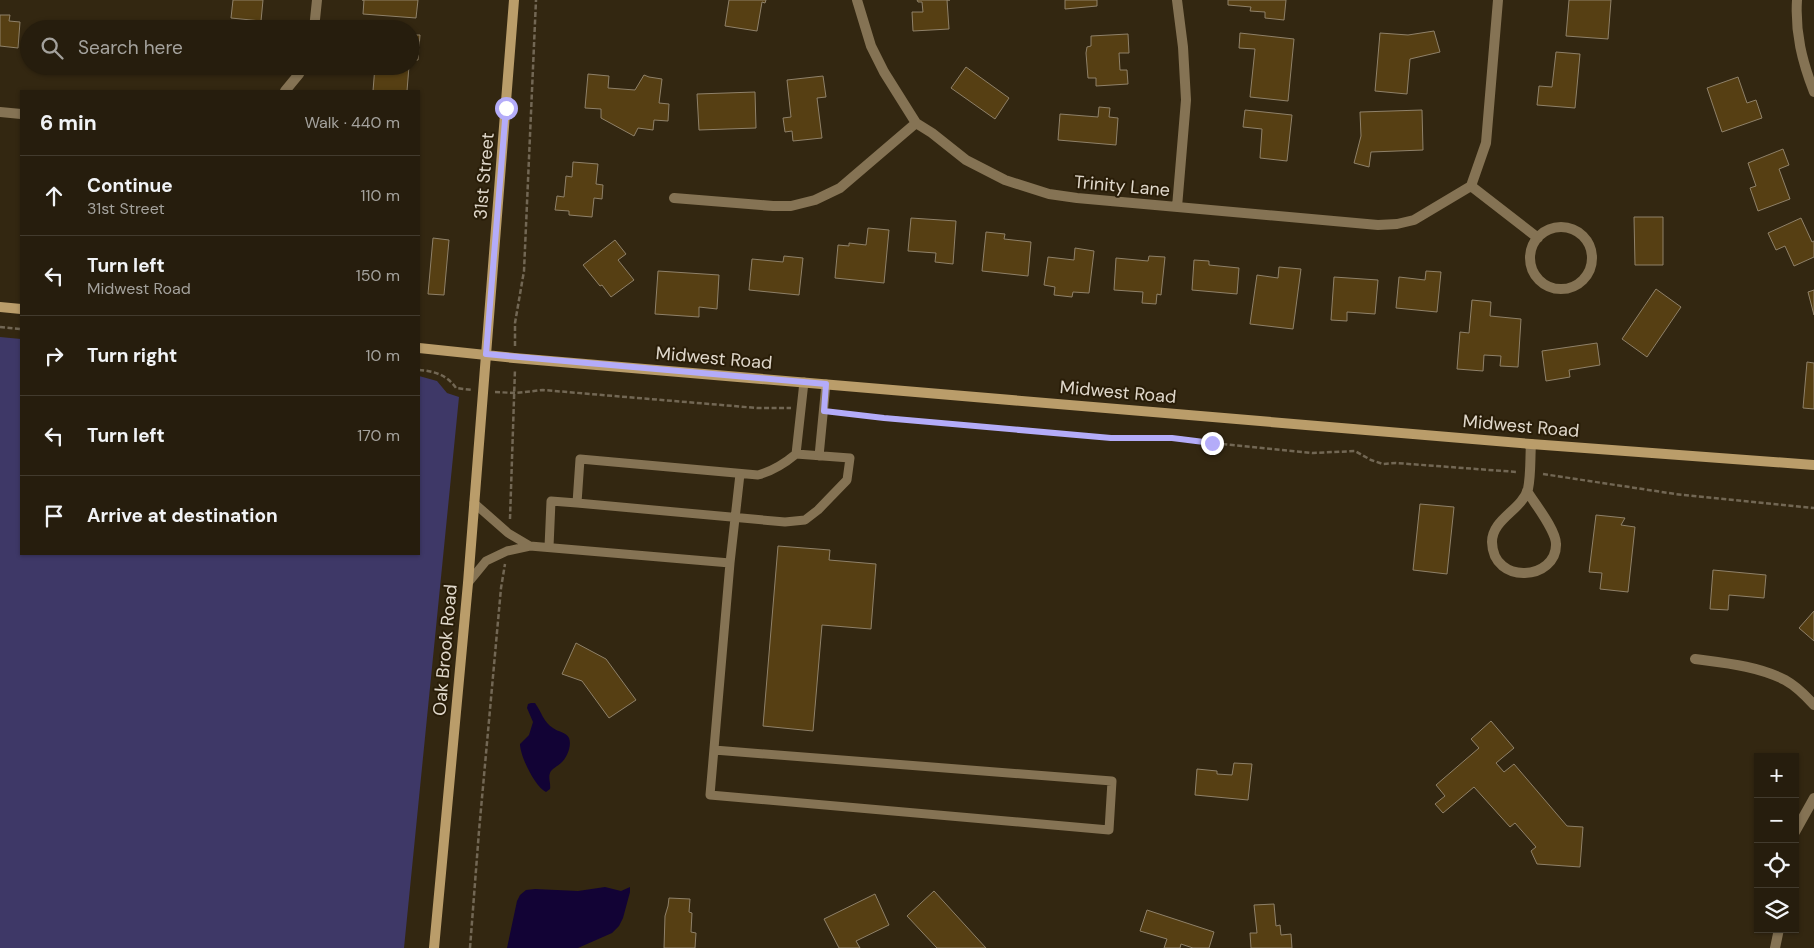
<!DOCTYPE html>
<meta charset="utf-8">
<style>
body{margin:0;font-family:"DM Sans",sans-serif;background:#2e2616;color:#f1f3f6}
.controls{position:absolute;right:15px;bottom:15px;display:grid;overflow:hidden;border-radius:0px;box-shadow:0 1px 4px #0004}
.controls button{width:45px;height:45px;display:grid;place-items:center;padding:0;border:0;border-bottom:1px solid #423b2e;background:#261d0d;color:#f1f3f6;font:25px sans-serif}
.stop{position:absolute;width:15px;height:15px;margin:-11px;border:4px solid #b4acf9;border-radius:50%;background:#fff}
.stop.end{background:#b4acf9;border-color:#fff;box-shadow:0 1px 5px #0008}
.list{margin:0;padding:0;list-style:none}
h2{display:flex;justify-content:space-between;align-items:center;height:65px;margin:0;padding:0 20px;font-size:21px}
h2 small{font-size:16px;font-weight:400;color:#a4a29d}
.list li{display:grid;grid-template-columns:32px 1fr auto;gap:15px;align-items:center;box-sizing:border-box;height:80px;padding:0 20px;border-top:1px solid #423b2e}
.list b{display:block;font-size:19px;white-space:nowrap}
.list p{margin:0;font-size:16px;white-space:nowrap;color:#a4a29d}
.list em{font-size:16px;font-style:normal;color:#a4a29d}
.icon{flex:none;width:28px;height:28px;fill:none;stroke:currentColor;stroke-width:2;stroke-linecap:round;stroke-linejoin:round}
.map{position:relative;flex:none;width:1814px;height:948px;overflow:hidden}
.search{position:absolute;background:#261d0d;box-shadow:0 1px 4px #0004;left:20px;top:20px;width:400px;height:55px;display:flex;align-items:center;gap:12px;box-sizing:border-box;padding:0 18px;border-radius:28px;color:#a4a29d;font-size:19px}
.panel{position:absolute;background:#261d0d;box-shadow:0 1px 4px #0004;left:20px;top:90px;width:400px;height:465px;border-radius:0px}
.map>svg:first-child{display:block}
</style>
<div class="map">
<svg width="1814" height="948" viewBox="0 0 1814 948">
<rect width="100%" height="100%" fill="#332711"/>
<path fill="#3e3867" d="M0,337L21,339V554H419V376L437,381L447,393L459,397L404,948H0Z"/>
<path fill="#120335" d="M531,703H535C541,711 544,723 553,728C558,732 566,732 569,738C572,746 567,758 561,763C557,767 552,768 550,773C548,778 551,784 550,789L546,792C535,787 520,756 520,744L529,735L533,722L527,708L528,704Z
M605,887L621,891L630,887V892L623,918L619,926L612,933L578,948H507L517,901L520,895L526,890L535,889L578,891Z"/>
<path fill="#563f13" stroke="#8f8169" d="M233,0H263L261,21L231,18Z
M362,0H418L416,18L363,14L364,0Z
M729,0H766L765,3L762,2L757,31L725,26Z
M917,0H950H947L949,29L913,31L912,12H923L922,2H918Z
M1065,0H1097V6L1065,9Z
M1228,0H1286L1284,20L1265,18V12L1250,11L1251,7L1228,5Z
M1569,0H1611L1608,39L1566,36Z
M0,15H10L9,21L20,22L18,48L0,46Z
M1434,31L1440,52L1410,59L1407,94L1375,91L1380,33L1408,35Z
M1240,33L1294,39L1288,101L1250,97L1255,49L1239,48Z
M1128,34L1129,53H1119L1120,70H1127L1128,84L1096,86V78H1088L1086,53L1087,47L1091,46V36Z
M411,35H420L418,60H411Z
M1556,52L1580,54L1575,108L1537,105L1539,86L1552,87Z
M162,66H189V72L162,71Z
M375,66H409L407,91H373Z
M966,67L1009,98L995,119L951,88Z
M588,74L609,76L608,88L635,90L644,75L649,77L662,79L659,103L669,104L668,121L654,120L653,130L638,128L634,136L601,118V109L585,108Z
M823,76L826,97L817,98L822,138L793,141L792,131L785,132L783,118L791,117L787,80Z
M1738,77L1747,103L1756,100L1762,118L1722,132L1707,88Z
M755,92L756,128L699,130L697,94Z
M1099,107L1110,108L1109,117L1118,118L1116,145L1058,140L1060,114L1098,117Z
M1245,110L1292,115L1287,161L1260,158L1262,129L1243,127Z
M1422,110L1423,150L1371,152L1369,167L1354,163L1361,136L1360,112Z
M1783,149L1789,165L1779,169L1790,199L1758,211L1750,188L1756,186L1748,163Z
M573,162L598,164L596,184L603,185L602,199L594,198L592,217L569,215V211L555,210L557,196L564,197L566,176L572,177Z
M1634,217H1663V265H1635Z
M911,218L956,221L953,264L935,262L936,253L908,251Z
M1801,218L1812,242L1814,241V257L1794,266L1785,246L1776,250L1768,233Z
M868,228L889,230L884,283L835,278L838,245L849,246V243L866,245Z
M986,232L1005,234L1004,239L1031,242L1028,276L982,271Z
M433,238L449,240L444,295L428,294Z
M615,240L626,254L618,260L634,280L611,297L602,285L600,286L583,265Z
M1075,248L1094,251L1089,293L1073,292L1072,297L1054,295L1055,287L1044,285L1048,257L1074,260Z
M784,256L803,258L799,295L749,290L752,259L783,262Z
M1149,256L1165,257L1161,295L1157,294L1156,304L1142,303L1143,292L1114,290L1116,258L1148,261Z
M1194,260L1209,261V265L1239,268L1237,294L1192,290Z
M1279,267L1301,269L1293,329L1250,324L1257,275L1278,278Z
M658,271L719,275L717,309L699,307V317L655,314Z
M1426,271L1441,272L1437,312L1396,308L1399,277L1425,280Z
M1334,277L1378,280L1375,314L1347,312V321L1331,320Z
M1656,289L1681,307L1647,357L1622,339Z
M1814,290V315L1808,292Z
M1472,300L1491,302L1490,316L1521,319L1518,367L1500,366L1501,356L1484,355L1483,371L1457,369L1460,332L1469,333Z
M1597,343L1600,365L1569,370L1570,377L1546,381L1542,351Z
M1807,362L1814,363V409L1803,408Z
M1420,504L1454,507L1447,574L1413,570Z
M1596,515L1625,518L1621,525L1635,527L1628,592L1600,589L1602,573L1589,572Z
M778,546L830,550L829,560L876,564L871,629L822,625L813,731L763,726Z
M1713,570L1766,575L1764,598L1729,595L1728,610L1710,609Z
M1814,611V641L1799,628Z
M576,643L606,659L636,700L609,718L582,681L562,674Z
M1491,721L1514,748L1496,763L1504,772L1514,764L1567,826L1583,827L1580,867L1537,864L1531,851L1536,847L1515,823L1510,827L1474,787L1443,813L1435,804L1445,796L1436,785L1479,748L1471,739Z
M1234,763L1252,764L1248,800L1195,795L1197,769L1217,771V774L1232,775Z
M934,891L986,948H937L907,916Z
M875,894L889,925L856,941L860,948H839L824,919Z
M669,898L690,899L689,912L692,913L691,932L696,933L695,948H664L665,916L668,906Z
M1274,904L1276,926L1280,925L1281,935L1291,934L1292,948H1251L1250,933H1257L1254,905Z
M1147,910L1214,932L1209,948H1193L1181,944L1180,948H1164L1167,939L1140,931Z"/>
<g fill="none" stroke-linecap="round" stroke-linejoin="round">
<path stroke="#726754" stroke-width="2.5" stroke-dasharray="5 2.5" stroke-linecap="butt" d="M0,327L21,329
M515,346V323L524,271L536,0
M419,370C434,371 447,375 456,388L472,390
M495,392L515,393L543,390L757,408H791
M834,412L1111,438L1155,437L1183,438L1212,443L1313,453L1355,451L1371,460L1383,464L1396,463L1517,472
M1543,474L1675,494L1814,508
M510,519L515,369
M470,948L479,831L501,588L505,564"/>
<path stroke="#857354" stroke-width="9" d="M796,454L804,382
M819,456L826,384
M474,503L508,533L530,546
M549,547L551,501L577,503L785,522L805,520L818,510L847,480L850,458L796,454C784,464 773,471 758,475L580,459L577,503
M468,583L486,561L507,551L530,546L730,563
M714,750L1112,781L1109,830L710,795L730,563L740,474"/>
<path stroke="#857354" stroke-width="10" d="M857,0L871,46L884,72L916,123L932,133L966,160L1005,180L1049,194L1077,198L1378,225L1397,224L1414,220L1471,186L1486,143L1498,0
M1797,0C1795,33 1802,61 1814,92
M314,29L317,0
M285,91L299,74L303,66
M0,112L21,114
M1471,186L1538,238
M674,198L773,206H791L815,200L840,188L916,123
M1177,207L1186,100L1183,47L1177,0
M1530 258a31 31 0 1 1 62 0a31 31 0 1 1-62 0Z
M1527,491C1535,504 1556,530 1556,544C1557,580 1493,586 1492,542C1492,519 1522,510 1528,489C1531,475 1530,458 1531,444
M1695,659C1725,663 1758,666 1785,680C1796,686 1806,696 1814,705
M1795,832L1814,798
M1775,948L1779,929"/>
<path stroke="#ba9d6a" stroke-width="10" d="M0,307L21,309
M419,348L514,358L1531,444L1814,465
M434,948L468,583L514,0"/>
</g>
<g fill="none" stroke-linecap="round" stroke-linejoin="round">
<path stroke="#b4acf9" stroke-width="6" d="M506,108L486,354L826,384L824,411L884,418L1111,438H1172L1212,443"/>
</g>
<g text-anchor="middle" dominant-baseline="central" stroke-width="4" stroke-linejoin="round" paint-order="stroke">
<g font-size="18" fill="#e0d8cb" stroke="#291d08">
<text transform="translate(484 176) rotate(-85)">31st Street</text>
<text transform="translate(1122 186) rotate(5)">Trinity Lane</text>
<text transform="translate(714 358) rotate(5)">Midwest Road</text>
<text transform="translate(1118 392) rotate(5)">Midwest Road</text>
<text transform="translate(1521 426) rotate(5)">Midwest Road</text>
<text transform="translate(445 650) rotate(-85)">Oak Brook Road</text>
</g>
</g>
</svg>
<div class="controls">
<button>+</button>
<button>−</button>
<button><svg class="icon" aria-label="locate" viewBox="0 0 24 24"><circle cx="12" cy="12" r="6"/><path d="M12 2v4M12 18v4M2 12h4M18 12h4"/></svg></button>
<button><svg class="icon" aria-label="layers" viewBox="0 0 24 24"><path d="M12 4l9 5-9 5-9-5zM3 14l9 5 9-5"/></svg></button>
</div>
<div class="stop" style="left:506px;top:108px"></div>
<div class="stop end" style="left:1212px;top:443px"></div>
<div class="search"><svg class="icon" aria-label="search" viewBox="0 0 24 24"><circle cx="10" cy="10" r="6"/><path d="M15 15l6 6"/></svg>Search here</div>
<section class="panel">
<h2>6 min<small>Walk · 440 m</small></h2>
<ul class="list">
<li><svg class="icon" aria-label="ahead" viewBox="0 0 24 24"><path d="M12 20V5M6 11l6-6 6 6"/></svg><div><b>Continue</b><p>31st Street</p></div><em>110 m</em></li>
<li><svg class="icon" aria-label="left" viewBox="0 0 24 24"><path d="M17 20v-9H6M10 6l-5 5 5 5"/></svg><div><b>Turn left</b><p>Midwest Road</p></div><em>150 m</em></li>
<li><svg class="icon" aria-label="right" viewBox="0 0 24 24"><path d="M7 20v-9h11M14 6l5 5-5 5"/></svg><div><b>Turn right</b></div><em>10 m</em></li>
<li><svg class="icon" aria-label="left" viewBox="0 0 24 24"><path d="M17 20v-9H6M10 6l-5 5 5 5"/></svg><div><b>Turn left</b></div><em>170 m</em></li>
<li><svg class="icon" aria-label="arrive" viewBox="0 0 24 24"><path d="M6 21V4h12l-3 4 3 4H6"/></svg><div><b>Arrive at destination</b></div></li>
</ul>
</section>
</div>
